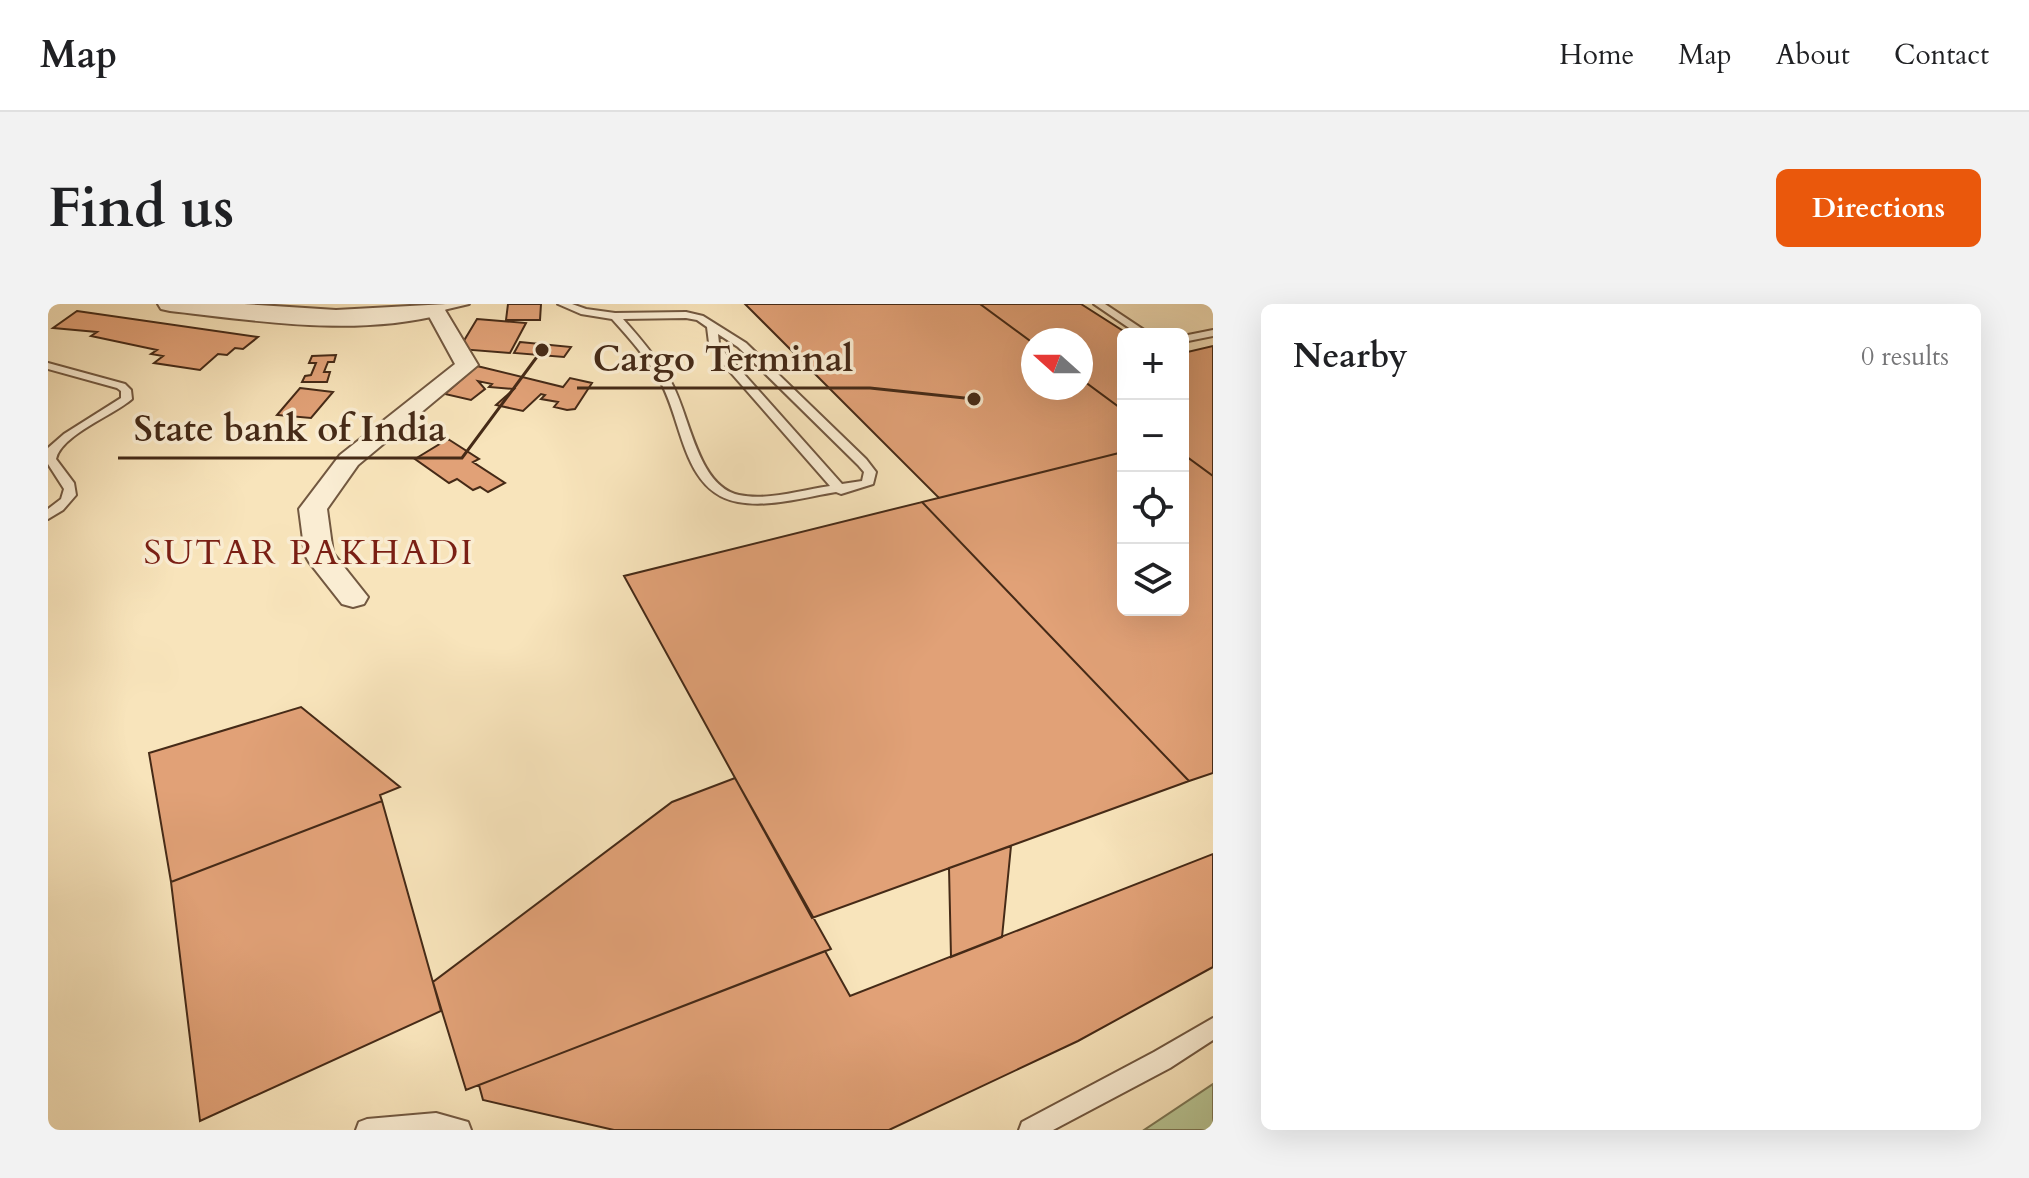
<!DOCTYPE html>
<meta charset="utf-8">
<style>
body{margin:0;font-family:Cardo,serif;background:#f2f2f2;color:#202124}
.controls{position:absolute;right:24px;top:24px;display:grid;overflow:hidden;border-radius:12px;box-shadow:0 8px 32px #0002}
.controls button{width:72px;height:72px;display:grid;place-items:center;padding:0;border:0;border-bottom:2px solid #e0e0e0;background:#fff;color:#202124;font:40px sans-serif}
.compass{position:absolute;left:973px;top:24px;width:72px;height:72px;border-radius:50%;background:#fff;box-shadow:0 8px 32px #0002;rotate:291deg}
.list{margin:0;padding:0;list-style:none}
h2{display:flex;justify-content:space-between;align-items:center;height:104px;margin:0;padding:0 32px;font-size:34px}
h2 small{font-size:26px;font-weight:400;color:#757577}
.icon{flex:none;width:44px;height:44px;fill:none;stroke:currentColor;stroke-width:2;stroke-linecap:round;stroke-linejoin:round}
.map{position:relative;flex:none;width:1165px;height:826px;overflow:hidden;border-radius:12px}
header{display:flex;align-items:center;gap:48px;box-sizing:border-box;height:112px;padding:0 40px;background:#fff;border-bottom:2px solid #e0e0e0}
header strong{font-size:38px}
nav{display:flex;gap:44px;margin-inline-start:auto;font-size:28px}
.intro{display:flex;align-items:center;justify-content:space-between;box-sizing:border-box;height:192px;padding:0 48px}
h1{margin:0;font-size:56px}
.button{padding:20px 36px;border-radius:12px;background:#ea580c;color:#fff;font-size:28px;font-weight:700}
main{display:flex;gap:48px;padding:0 48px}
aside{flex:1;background:#fff;border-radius:12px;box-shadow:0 8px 32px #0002}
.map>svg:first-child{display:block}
</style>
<header>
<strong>Map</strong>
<nav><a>Home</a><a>Map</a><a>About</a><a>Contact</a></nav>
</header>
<div class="intro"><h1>Find us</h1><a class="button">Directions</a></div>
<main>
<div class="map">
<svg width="1165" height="826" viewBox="0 0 1165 826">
<rect width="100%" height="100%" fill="#f8e4bb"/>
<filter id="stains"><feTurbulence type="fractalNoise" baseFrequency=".0025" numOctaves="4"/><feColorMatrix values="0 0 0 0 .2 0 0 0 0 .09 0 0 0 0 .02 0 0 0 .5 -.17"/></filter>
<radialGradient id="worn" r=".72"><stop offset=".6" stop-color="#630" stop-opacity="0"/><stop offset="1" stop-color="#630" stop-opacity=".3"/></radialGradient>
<path fill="#b8c594" stroke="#7e7856" stroke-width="2" d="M1165,780V826H1096Z"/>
<path fill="#e1a177" stroke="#452a17" stroke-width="2" d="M460,0H493L492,16H458Z
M697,0H932L985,39V84H1033V75L1075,106V148L891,194Z
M932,0H1033L1080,30H1075V106L1033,75V36H985V39Z
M29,7L210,33L195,45L187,44L179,51L170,50L152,66L106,59L115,52L103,50L109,46L43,32L49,28L5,24Z
M429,15L478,19L462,49L411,45Z
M472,38L523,43L516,53L466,49Z
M1165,42V172L1135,150V49Z
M288,51L286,58H280L276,68H282L279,78H254L257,72L263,71L268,59H261L264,52Z
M429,62L515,83L522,74L544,79L527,105L519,106L506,103L510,98L493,95L497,91L493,90L475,107L448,101L466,85L441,83L444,80L430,77L437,85L423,96L397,90Z
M252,84L285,88L263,114L229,111Z
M400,135L431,155L425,158L457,179L440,188L432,183L425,186L409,175L401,179L367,155Z
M1075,148V306H1135V150L1165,172V469L1141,477L874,198Z
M874,198L1141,477L764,614L576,272Z
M253,403L352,483L332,491L334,497L123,578L101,449Z
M687,474L783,645L418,786L385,678L624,498Z
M334,497L393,707L152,817L123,578Z
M963,542L954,633L903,653L901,564Z
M1165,550V663L1030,737L841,826H566L435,796L431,781L777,647L802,692Z"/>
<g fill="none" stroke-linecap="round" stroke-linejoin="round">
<defs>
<path id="service" d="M399,0H421L387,8L382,5Z
M510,0H524L538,5L567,9L638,8L655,12L698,39L818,155L828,168L825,180L793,190L788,188C757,193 721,204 690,198C635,188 635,119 613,79C600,55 582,35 564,15L533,10ZM638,14L649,16L659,23L661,39L670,54L782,182C754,186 719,197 691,191C649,182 642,111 623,78C610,55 593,35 575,15ZM670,30L690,43L810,161L816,168L814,177L794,180L678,50L671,39Z
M1046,0H1057L1102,30H1090Z
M1165,26V32L1135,38V32Z
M0,59L77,80L83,86L84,95C66,111 13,131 8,155L26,179L28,191L15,206L0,215V205L13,195L16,185L0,160V144L16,130L73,94V87L69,84L0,65Z
M1165,714V736L1122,764L1005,826H971L974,818L1106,748Z
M388,809L420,818L423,826H308L311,818L319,815Z"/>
<path id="minor" d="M380,1H394L430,61L310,161L279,205L285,249L320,293L316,300L305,303L294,300L261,258L257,251L251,205L292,151L407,60L377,5Z"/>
<path id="tertiary" d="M110,0H196L288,6L399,0L396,10C306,33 212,17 122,7L113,5Z"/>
</defs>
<use href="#service" stroke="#725840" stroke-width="4"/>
<use href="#minor" stroke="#725840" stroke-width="4"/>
<use href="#tertiary" stroke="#725840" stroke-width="4"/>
<use href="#service" fill="#faedd3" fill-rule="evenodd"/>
<use href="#minor" fill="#faedd3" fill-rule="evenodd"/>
<use href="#tertiary" fill="#faedd3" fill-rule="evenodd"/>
</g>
<g text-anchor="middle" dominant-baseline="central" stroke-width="7" stroke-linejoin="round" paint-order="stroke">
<g font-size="36" letter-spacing="2" fill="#7a1f14" stroke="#faedd3">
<text x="261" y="248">SUTAR PAKHADI</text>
</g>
</g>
<path fill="none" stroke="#452a17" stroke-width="3" d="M926 95L822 84H529M494 46L414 154H70"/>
<g fill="#452a17" stroke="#faedd3" stroke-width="3">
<circle cx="926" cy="95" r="8"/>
<circle cx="494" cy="46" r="8"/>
</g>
<g font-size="36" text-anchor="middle" font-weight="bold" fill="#452a17" stroke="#faedd3" stroke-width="7" stroke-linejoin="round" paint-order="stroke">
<text x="675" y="67">Cargo Terminal</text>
<text x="242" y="137">State bank of India</text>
</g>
<rect width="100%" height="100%" filter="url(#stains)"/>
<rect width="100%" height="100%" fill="url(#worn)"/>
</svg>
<div class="controls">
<button>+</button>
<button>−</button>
<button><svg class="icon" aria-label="locate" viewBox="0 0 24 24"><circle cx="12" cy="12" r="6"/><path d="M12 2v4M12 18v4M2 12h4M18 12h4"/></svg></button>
<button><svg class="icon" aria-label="layers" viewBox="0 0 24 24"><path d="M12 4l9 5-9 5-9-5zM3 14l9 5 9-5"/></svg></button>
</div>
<svg class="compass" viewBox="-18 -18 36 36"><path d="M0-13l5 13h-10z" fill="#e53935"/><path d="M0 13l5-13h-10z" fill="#757577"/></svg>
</div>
<aside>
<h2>Nearby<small>0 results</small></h2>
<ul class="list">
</ul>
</aside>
</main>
